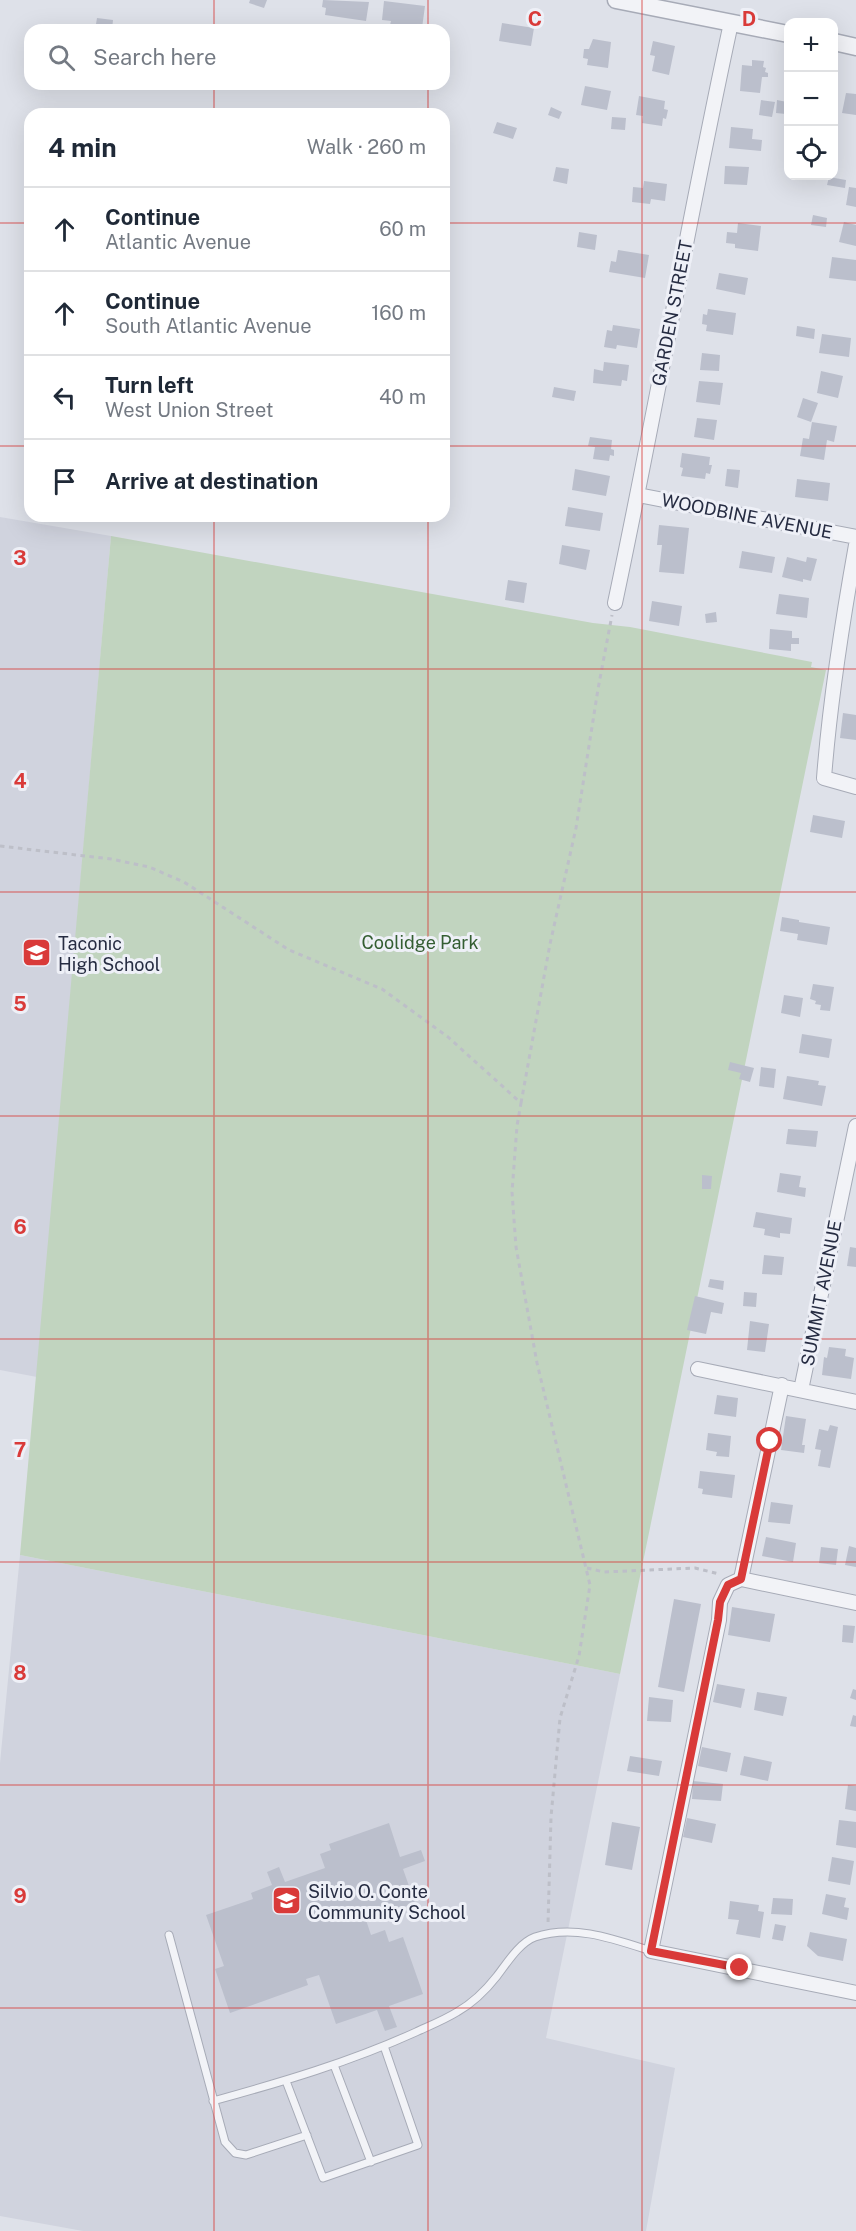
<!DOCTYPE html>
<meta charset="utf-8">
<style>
body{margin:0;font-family:"Public Sans",sans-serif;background:#f6f6f7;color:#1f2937}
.controls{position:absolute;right:18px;top:18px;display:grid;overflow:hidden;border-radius:12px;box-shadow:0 6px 24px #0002}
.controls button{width:54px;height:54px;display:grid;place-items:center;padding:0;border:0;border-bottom:2px solid #e0e1e3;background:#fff;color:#1f2937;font:30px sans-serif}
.stop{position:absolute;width:18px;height:18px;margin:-14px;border:4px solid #d93a39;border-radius:50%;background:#fff}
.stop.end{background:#d93a39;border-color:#fff;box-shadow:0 2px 6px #0008}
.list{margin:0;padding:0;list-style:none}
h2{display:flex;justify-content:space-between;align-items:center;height:78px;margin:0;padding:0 24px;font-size:26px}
h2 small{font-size:20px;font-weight:400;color:#747a83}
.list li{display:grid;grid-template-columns:39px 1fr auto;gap:18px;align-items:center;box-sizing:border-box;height:84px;padding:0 24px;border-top:2px solid #e0e1e3}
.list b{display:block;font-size:22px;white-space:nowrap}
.list p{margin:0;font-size:20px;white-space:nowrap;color:#747a83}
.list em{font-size:20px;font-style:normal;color:#747a83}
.icon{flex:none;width:33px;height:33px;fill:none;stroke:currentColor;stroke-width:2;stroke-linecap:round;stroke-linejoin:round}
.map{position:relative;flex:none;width:856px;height:2231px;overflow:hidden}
.search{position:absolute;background:#fff;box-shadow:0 6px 24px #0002;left:24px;top:24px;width:426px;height:66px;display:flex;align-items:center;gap:15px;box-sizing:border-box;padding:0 21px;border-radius:18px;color:#747a83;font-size:22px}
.panel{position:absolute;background:#fff;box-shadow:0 6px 24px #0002;left:24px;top:108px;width:426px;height:414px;border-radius:18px}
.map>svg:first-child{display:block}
</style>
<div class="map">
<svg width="856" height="2231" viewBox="0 0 856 2231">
<rect width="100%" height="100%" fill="#dee1e9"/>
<path fill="#d0d3de" d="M0,517L111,536L37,1377L0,1370Z
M20,1555L620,1674L546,2038L675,2068L646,2231H83L0,2216V1763Z"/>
<path fill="#c1d4bf" d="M111,536L593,623L630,627L812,662L811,667L826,670L620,1674L20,1555Z"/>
<path fill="#bbbfcc" d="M250,0H267L264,8L249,3Z
M323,0L369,2L366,21L325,15L326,8L322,7Z
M384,1L425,6L422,28L390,25L391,21L382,20Z
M97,18L113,20L112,30H95Z
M502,23L534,28L531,46L499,41Z
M593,39L611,42L608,68L587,65L588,59L583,58L584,49H589Z
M653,41L675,46L669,75L652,71L655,56L650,55Z
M752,60L764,61L763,67L766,68L765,72L768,73V77H762L760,93L740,91L742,65L752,66Z
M585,86L611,91L607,110L581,105Z
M846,93L856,94V115L842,113Z
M639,96L665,101L664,109L668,110L666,119L663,118L662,126L642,123L643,116L636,115Z
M761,100L775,102L772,117L759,115Z
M777,100L787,102L786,114L776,113Z
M551,107L562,112L559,119L548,115Z
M612,117L626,118L625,130L611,129Z
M497,122L517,128L513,139L493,133Z
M731,127L753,129L752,139L762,140L761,151L729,148Z
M834,141L838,142L835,155H834Z
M725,166L749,167L747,185L724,184Z
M556,167L569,169L567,184L553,181Z
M829,177L846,180L845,188L827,185Z
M644,181L667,184L665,201L651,199L650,204L632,202L633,187L643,188Z
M849,187L856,188V207L846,205Z
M813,215L827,218L826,227L811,225Z
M844,222L856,225V246L839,242Z
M738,223L761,226L758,251L735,248V244L726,243L727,232L737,233Z
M579,232L597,235L595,250L577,247Z
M618,250L649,255L645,278L609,272L611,261L616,262Z
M832,257L856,260V281L829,278Z
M719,273L748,278L745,295L716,289Z
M708,309L736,313L733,335L706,331L707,325L702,324L703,314L707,315Z
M613,325L640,329L637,348L617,345L616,349L604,347L607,330L612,331Z
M797,326L815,329L814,339L796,336Z
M822,334L851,338L849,357L819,353Z
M702,353L720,355L719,371L700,370Z
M604,362L629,365L627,381L622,380L621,386L593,383L594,369L603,371Z
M821,371L843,376L838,398L817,393Z
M699,381L723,383L720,405L696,402Z
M554,387L576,391L574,401L552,397Z
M803,398L818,403L811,422L797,417Z
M697,418L717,420L714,440L694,437Z
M812,422L837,426L834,442L827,440L824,460L800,456L803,438L809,439Z
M590,437L612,440L611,449L614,450V456L610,455L609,461L593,459L595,447L588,446Z
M682,453L710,457L709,465H712L710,474L706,473L705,479L681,476L683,468L680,467Z
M575,469L610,476L606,496L572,490Z
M727,469L740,470L738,488L725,486Z
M797,479L830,483L828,501L795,497Z
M568,507L603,513L600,531L565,526Z
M659,525L689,528L684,574L659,572L662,545H657Z
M562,545L590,550L586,570L559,564Z
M742,551L775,557L772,573L739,568Z
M787,557L806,562L807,557L817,559L811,581L803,579V582L782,577Z
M508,580L527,583L524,603L505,600Z
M779,594L809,598L807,618L776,614Z
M652,601L682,606L679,626L649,621Z
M716,612L717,622L706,623L705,614Z
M770,629L792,631V638H799V644H791V651L769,649Z
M843,713L856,715V740L840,738Z
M813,815L845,821L842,838L810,832Z
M782,917L799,920V922L830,927L827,945L797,940L798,934L780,931Z
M813,984L834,987L830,1011L820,1010L821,1005L815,1004L816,1001L810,999Z
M784,995L803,998L800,1017L781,1013Z
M802,1034L832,1039L829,1058L799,1053Z
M730,1062L754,1068L750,1082L739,1079L741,1073L728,1070Z
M761,1067L776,1069L774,1088L759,1086Z
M787,1076L819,1081L818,1085L826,1086L822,1106L783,1099Z
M788,1129L818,1131L816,1147L786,1144Z
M780,1173L801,1176L799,1187L806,1188L805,1197L777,1192Z
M702,1175L712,1176L711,1189H702Z
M756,1212L792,1218L790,1234L780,1233V1238L764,1235L765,1229L753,1227Z
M850,1247L856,1248V1267L847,1266Z
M764,1255L784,1257L782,1275L762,1274Z
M710,1279L724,1281L723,1290L708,1287Z
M744,1292L757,1293L756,1307L743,1306Z
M695,1296L724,1303L722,1314L711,1312L706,1334L687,1330Z
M750,1321L769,1324L765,1352L747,1350Z
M829,1347L846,1349L845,1356L854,1358L851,1379L822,1375L824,1357L827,1358Z
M717,1395L738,1398L736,1417L714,1414Z
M786,1416L806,1419L802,1445H805L804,1453L781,1450Z
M830,1425L838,1427L830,1468L818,1466L821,1450L815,1449L819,1429L828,1431Z
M708,1433L731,1436L729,1457L716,1456L717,1452L706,1450Z
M700,1471L735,1475L732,1498L702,1494L703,1489L698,1488Z
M771,1502L793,1505L790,1524L768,1522Z
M766,1537L796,1543L793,1562L762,1556Z
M849,1546L856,1548V1567L845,1565Z
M821,1547L838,1549L836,1565L819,1563Z
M674,1599L701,1604L684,1692L658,1687Z
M732,1607L775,1614L770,1642L728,1635Z
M843,1625L855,1626L853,1643L842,1642Z
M717,1684L745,1689L741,1708L713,1702Z
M853,1689L856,1690V1700L850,1698Z
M757,1692L787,1697L783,1716L754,1710Z
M649,1697L673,1700L671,1722L647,1721Z
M853,1715L856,1716V1727L850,1726Z
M702,1747L731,1753L727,1772L698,1766Z
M630,1756L662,1761L659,1776L627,1771Z
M744,1756L772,1762L768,1781L740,1775Z
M693,1781L723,1784L721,1801L692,1799Z
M848,1785L856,1786V1811L845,1809Z
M687,1818L716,1824L712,1843L683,1837Z
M839,1820L856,1822V1848L836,1845Z
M612,1822L640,1827L632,1870L605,1865Z
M389,1823L400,1857L421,1850L425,1861L403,1869L415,1903L366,1920L371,1935L385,1930L389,1942L403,1937L423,1994L389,2006L397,2027L385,2031L377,2010L336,2024L319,1975L306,1979L308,1985L230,2013L215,1969L224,1966L206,1915L253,1899L251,1893L272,1885L267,1872L279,1867L285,1882L325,1868L320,1854L331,1850L329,1844Z
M832,1857L854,1861L850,1885L828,1881Z
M826,1894L846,1898L844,1907L849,1908L847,1920L822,1914Z
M773,1898L793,1899L792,1915L771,1914Z
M730,1901L759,1905L758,1911L764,1912L760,1938L736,1934L739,1920L728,1919Z
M775,1924L786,1926L783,1941L772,1939Z
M810,1932L847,1939L843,1961L818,1956L807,1946Z"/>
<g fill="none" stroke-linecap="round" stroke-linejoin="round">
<defs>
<path id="service" d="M169,1935L225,2142L235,2153L246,2155L307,2135
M334,2065L371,2162
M286,2081L323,2178L418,2145L384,2046
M213,2101C282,2082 350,2062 416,2032C429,2026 444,2020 457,2012C473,2003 486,1990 497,1976C507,1963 519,1943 535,1937C574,1924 614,1939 651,1951"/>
<path id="minor" d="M638,495L856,537
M856,545C842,623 830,700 824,778L856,787
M615,603C656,410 689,216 731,23
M698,1369L856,1402
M801,1390L856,1126
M741,1579L728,1585L720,1602L719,1620L651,1951L856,1993
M741,1579L782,1385
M741,1579L856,1603"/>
<path id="tertiary" d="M616,0L788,34
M834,42L856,47"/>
</defs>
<use href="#service" stroke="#a7abb7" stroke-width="9"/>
<use href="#minor" stroke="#a7abb7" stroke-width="16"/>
<use href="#tertiary" stroke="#a7abb7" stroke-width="19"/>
<path stroke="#bdbfc8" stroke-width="3" stroke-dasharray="4.5 4.5" stroke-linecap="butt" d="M0,846L111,859L149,867L184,882L289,950L382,989L448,1037L521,1103L517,1126L512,1192L516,1247L537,1363L590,1585L579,1656L560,1718L551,1817L548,1924
M521,1103L550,944L576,828L598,689L612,615
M587,1568L604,1572L695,1568L719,1574"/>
<use href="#service" stroke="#f2f3f7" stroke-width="7"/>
<use href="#minor" stroke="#f2f3f7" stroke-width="14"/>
<use href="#tertiary" stroke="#f2f3f7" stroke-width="16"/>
</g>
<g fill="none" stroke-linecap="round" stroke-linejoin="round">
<path stroke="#d93a39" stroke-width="8" d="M740,1968L651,1951L718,1620L720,1602L728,1585L741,1579L770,1441"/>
</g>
<path fill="none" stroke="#d93a39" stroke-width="1.5" stroke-opacity="0.55" d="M214,0V30M428,0V30M642,0V2231M214,84V114M428,84V114M0,223H30M444,223H856M0,446H30M444,446H856M214,516V2231M428,516V2231M0,669H856M0,892H856M0,1116H856M0,1339H856M0,1562H856M0,1785H856M0,2008H856"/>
<defs>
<symbol id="school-square" viewBox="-11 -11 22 22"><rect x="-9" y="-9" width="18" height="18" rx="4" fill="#d93a39" stroke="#eef0f7"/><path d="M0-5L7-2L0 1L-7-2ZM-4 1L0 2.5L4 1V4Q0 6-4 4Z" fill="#fff"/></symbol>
</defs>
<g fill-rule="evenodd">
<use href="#school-square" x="20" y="936" width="33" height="33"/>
<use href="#school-square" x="270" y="1884" width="33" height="33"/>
</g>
<g text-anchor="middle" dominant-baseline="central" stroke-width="6" stroke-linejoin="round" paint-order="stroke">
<g font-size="18" fill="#262c42" stroke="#eef0f7">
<text transform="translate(672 313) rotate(-79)">GARDEN STREET</text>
<text transform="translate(747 516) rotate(11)">WOODBINE AVENUE</text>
<text transform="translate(821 1293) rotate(-79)">SUMMIT AVENUE</text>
</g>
<g font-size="18" fill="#345e32" stroke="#eef0f7">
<text x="420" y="942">Coolidge Park</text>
</g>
<g font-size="18" fill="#262c42" stroke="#eef0f7" text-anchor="start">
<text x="58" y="943">Taconic<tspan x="58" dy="21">High School</tspan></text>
<text x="308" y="1891">Silvio O. Conte<tspan x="308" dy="21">Community School</tspan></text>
</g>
</g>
<g font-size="20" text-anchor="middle" font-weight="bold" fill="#d93a39" stroke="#eef0f7" stroke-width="6" stroke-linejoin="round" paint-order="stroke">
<text x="535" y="26">C</text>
<text x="749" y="26">D</text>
<text x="20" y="565">3</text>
<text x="20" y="788">4</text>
<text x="20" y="1011">5</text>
<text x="20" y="1234">6</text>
<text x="20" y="1457">7</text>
<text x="20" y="1680">8</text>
<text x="20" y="1903">9</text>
</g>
</svg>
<div class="controls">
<button>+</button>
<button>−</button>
<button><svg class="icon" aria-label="locate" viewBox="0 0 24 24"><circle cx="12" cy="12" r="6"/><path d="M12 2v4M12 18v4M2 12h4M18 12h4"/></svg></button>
</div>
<div class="stop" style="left:770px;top:1441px"></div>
<div class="stop end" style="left:740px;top:1968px"></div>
<div class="search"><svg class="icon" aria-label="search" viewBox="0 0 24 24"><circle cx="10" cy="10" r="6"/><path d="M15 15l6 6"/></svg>Search here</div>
<section class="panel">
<h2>4 min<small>Walk · 260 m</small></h2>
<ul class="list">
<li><svg class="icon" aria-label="ahead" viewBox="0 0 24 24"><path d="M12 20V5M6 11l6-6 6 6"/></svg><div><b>Continue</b><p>Atlantic Avenue</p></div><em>60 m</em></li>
<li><svg class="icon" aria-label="ahead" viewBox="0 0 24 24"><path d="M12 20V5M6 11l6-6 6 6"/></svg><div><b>Continue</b><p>South Atlantic Avenue</p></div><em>160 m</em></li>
<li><svg class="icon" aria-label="left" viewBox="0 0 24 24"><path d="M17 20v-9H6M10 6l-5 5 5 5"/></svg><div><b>Turn left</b><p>West Union Street</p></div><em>40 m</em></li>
<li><svg class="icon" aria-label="arrive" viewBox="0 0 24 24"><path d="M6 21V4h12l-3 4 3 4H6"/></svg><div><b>Arrive at destination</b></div></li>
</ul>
</section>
</div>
